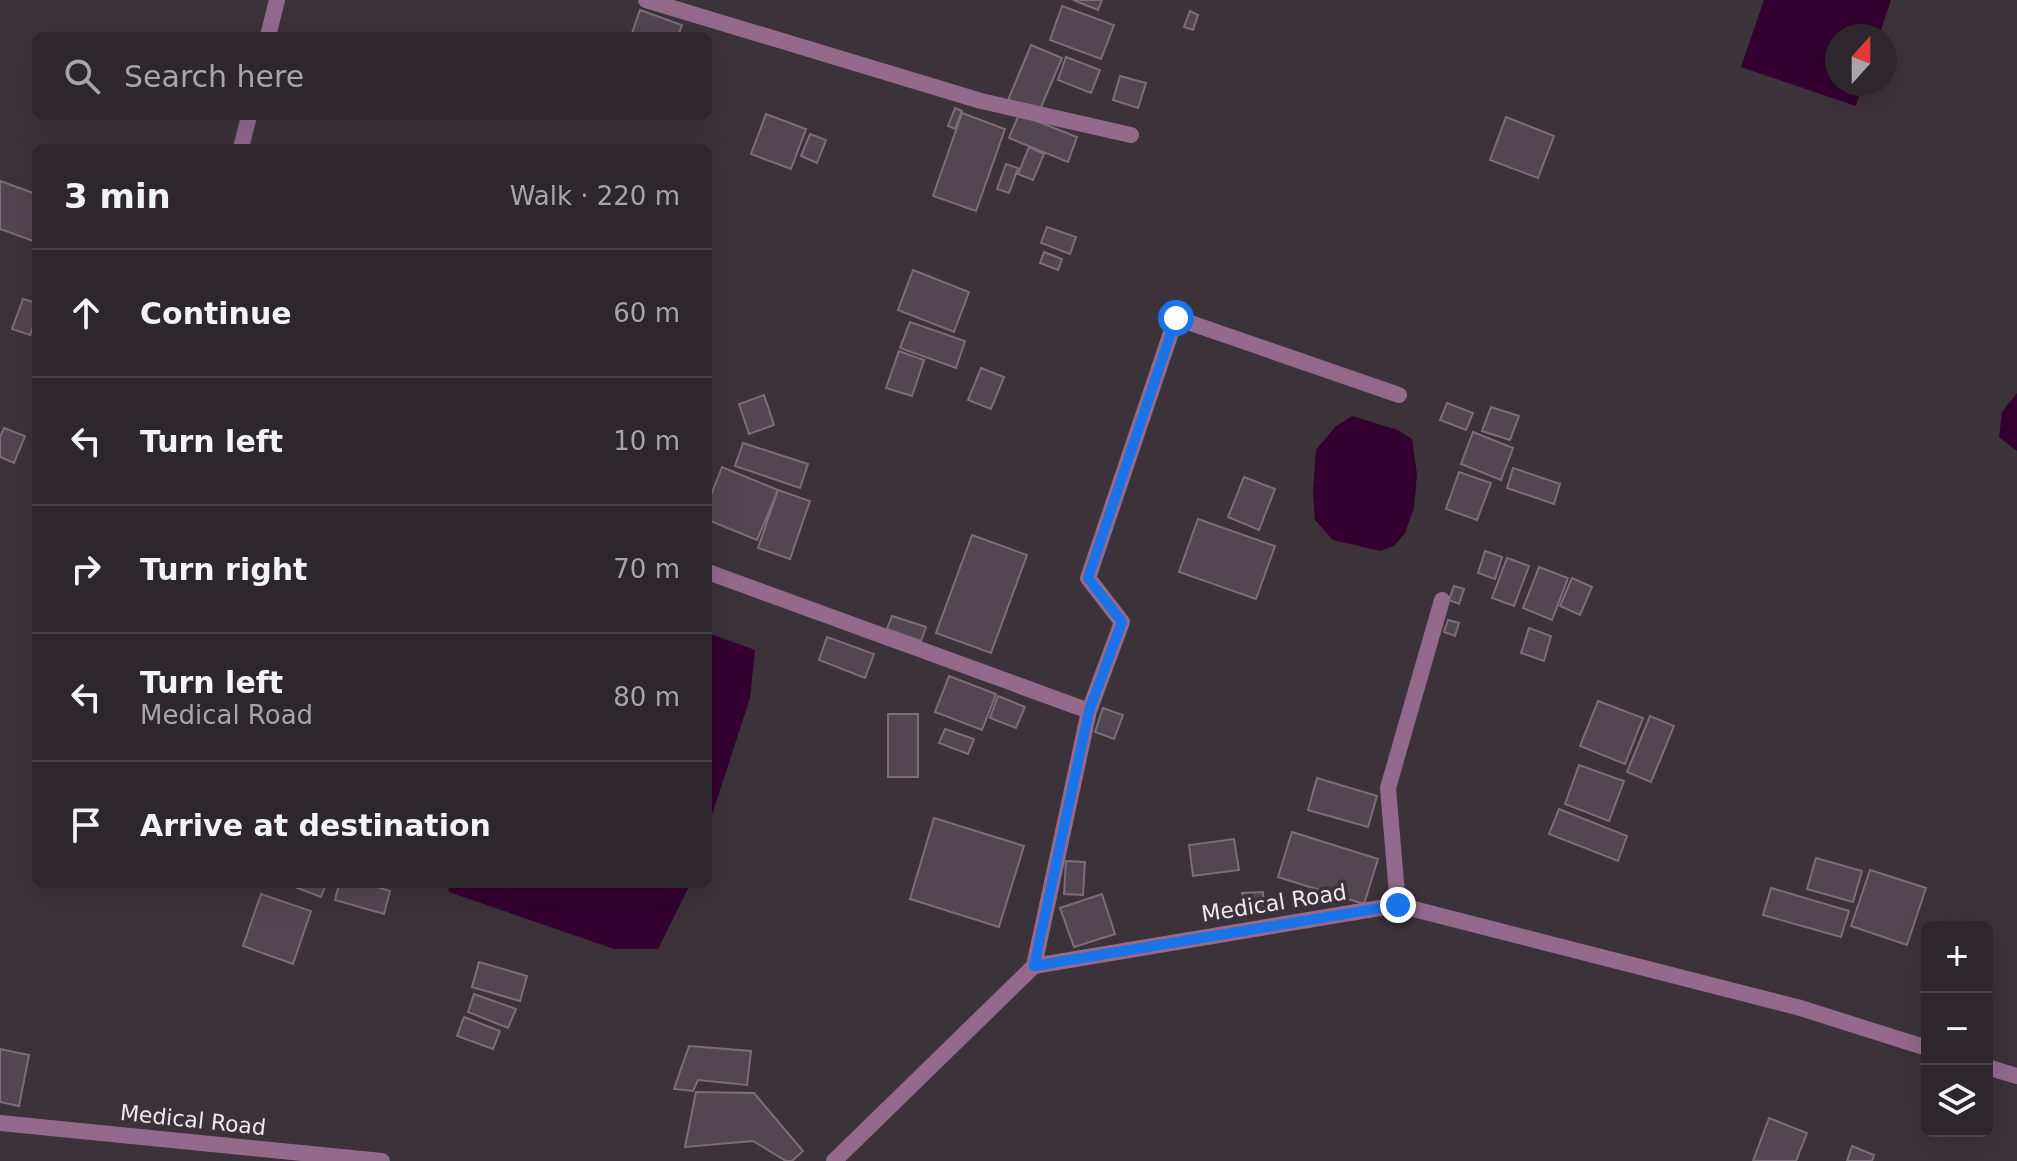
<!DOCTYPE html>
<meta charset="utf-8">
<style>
body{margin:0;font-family:"DejaVu Sans",sans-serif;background:#352e34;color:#f1f3f6}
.controls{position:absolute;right:24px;bottom:24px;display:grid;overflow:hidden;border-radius:12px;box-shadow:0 8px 32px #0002}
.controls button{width:72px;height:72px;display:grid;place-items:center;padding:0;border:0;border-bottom:2px solid #484348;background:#2d262c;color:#f1f3f6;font:40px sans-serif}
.compass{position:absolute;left:1825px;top:24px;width:72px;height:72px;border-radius:50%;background:#2d262c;box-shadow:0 8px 32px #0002;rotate:21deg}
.stop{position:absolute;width:24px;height:24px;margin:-18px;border:6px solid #1a73e8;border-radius:50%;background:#fff}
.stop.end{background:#1a73e8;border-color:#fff;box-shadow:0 2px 8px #0008}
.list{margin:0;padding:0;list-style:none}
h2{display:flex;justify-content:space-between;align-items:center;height:104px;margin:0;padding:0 32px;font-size:34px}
h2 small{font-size:26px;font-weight:400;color:#a7a5a9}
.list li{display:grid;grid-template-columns:52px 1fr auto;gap:24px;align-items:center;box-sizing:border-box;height:128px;padding:0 32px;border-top:2px solid #484348}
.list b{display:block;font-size:30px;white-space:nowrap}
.list p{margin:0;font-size:26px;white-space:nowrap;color:#a7a5a9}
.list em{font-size:26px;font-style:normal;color:#a7a5a9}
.icon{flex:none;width:44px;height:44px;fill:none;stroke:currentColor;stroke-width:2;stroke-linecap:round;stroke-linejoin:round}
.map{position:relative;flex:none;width:2017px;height:1161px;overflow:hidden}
.search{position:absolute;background:#2d262c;box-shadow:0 8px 32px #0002;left:32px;top:32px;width:680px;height:88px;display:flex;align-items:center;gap:20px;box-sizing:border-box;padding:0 28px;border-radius:12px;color:#a7a5a9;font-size:30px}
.panel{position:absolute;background:#2d262c;box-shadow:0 8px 32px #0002;left:32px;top:144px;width:680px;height:744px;border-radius:12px}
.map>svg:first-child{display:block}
</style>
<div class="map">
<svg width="2017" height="1161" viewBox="0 0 2017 1161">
<rect width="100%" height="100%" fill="#3c323a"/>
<path fill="#340030" d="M1764,0H1891L1879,36H1837V84H1863L1856,106L1741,67Z
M2017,393V451L1999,437L2002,412Z
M1352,416L1398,430L1412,439L1417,474L1414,508L1405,533L1394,546L1380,551L1333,540L1315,520L1313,492L1316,450L1335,427Z
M708,633L755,650L750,698L708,827Z
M448,884H690L658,949H614L449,892Z"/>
<path fill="#524750" stroke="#7a6e78" stroke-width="2" d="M1073,0H1102L1098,10Z
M1062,6L1114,25L1101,59L1050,40Z
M640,10L682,25L678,36H631Z
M1190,11L1198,15L1193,30L1184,27Z
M1031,45L1062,58L1039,112L1008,100Z
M1066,57L1100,70L1091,93L1058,80Z
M1120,76L1146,83L1138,108L1113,100Z
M955,108L962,111L955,129L948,126Z
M962,113L1005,129L976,211L933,196Z
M766,114L806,129L791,169L751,154Z
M1019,114L1077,137L1068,162L1009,138Z
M1506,117L1554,136L1538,178L1490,160Z
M810,134L826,140L817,163L801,156Z
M1029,147L1044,154L1033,180L1018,174Z
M1006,164L1018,168L1009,193L997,189Z
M0,181L36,194V242L0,229Z
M1047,227L1076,237L1070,254L1041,243Z
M1044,252L1062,259L1058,270L1040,263Z
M913,270L969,292L954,332L898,310Z
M23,299L36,303V319L30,335L12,329Z
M910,322L965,341L956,368L900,348Z
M899,351L924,360L912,396L886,388Z
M981,368L1004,377L991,409L968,400Z
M764,395L774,425L749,434L739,404Z
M1447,403L1473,413L1466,430L1440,420Z
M1491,407L1519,416L1510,440L1482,431Z
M4,428L25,436L14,463L0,457V437Z
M1473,432L1513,448L1501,480L1461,464Z
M743,443L808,464L800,488L735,466Z
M722,467L778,490L757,540L708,520V503Z
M1513,468L1560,484L1554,504L1507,488Z
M1459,472L1491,483L1477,520L1446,509Z
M1244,477L1275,489L1259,530L1228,517Z
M778,490L810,501L790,559L758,548Z
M1198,519L1275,546L1256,599L1179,572Z
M972,535L1027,555L991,653L936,633Z
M1485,551L1502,557L1495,579L1478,573Z
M1507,558L1529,566L1514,606L1492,598Z
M1539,567L1568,578L1552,620L1523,608Z
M1572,578L1592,587L1580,615L1560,606Z
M1454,586L1464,589L1459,604L1449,600Z
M892,616L926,627L921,641L887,629Z
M1448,620L1459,623L1455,636L1444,632Z
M1529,628L1551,636L1544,661L1521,653Z
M827,637L874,654L865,678L819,660Z
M949,676L996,694L982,730L935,712Z
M998,696L1025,707L1016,728L990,718Z
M1598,701L1643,718L1625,764L1580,746Z
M1103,708L1123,715L1114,739L1095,732Z
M888,714H918V777H888Z
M1650,716L1674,726L1651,782L1627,772Z
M945,729L974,739L968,754L939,743Z
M1579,765L1624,781L1609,821L1565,804Z
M1317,778L1377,796L1368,827L1308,810Z
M1559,809L1627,836L1618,861L1549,834Z
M934,818L1024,846L999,927L910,899Z
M1292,832L1378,859L1364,904L1278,877Z
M1234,839L1239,870L1193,876L1189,845Z
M1816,858L1862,871L1853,902L1807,889Z
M1066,861L1085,862L1083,895L1064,894Z
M1870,870L1926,888L1907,945L1851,926Z
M287,884H326L321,897Z
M339,884H366L390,891L384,914L335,900Z
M1771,888L1849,911L1841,937L1763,915Z
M1263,892L1264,911L1243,912L1242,893Z
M261,894L311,911L293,964L243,946Z
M1102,894L1115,934L1074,947L1060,908Z
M479,962L527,976L520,1001L472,987Z
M474,994L516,1009L508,1028L468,1012Z
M464,1017L500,1031L493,1049L457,1036Z
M689,1046L751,1051L747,1085L698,1080L693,1091L674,1089Z
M0,1049L29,1055L19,1106L0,1102Z
M696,1092L754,1093L803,1151L792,1161H786L753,1141L685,1147Z
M1769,1118L1807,1133L1796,1161H1753Z
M1852,1146L1874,1155L1872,1161H1847Z"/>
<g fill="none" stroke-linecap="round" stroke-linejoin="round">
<path stroke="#93698c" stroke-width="16" d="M646,0L981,101L1131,135
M268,36L277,0
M241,148L249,116
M708,572L1089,711L1034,966
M1089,711L1122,622L1088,578L1176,318L1399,395
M1398,905L1388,788L1442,600
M1987,1067L2017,1076
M0,1123L382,1161
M834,1161L1034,966L1398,905L1797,1007L1927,1048"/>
</g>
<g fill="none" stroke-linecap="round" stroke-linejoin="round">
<path stroke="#1a73e8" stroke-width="10" d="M1176,318L1088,578L1122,622L1089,711L1034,966L1398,905"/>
</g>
<g text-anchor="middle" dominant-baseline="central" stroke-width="7" stroke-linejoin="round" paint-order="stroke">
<g font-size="22" fill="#efe8ee" stroke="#3c323a">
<text transform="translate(1274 903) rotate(-9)">Medical Road</text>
<text transform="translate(193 1120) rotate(6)">Medical Road</text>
</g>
</g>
</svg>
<div class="controls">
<button>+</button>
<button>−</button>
<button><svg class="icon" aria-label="layers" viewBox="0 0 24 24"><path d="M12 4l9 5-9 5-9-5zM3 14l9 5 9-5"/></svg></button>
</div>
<svg class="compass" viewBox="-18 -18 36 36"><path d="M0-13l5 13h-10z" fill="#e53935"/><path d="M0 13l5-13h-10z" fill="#a7a5a9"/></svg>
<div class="stop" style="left:1176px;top:318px"></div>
<div class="stop end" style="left:1398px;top:905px"></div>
<div class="search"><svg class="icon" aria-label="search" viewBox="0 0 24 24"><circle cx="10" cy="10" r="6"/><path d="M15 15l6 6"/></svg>Search here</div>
<section class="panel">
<h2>3 min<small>Walk · 220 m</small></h2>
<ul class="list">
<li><svg class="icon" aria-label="ahead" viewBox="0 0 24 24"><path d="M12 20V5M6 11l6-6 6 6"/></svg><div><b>Continue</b></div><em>60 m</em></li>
<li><svg class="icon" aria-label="left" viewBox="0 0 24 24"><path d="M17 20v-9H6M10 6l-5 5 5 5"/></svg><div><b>Turn left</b></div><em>10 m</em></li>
<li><svg class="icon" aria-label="right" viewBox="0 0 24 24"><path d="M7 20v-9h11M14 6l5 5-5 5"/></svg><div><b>Turn right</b></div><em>70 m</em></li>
<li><svg class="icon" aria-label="left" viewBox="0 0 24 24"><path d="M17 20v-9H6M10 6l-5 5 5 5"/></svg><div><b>Turn left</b><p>Medical Road</p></div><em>80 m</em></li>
<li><svg class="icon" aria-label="arrive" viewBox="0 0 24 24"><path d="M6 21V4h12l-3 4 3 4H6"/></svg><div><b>Arrive at destination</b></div></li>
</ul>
</section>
</div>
